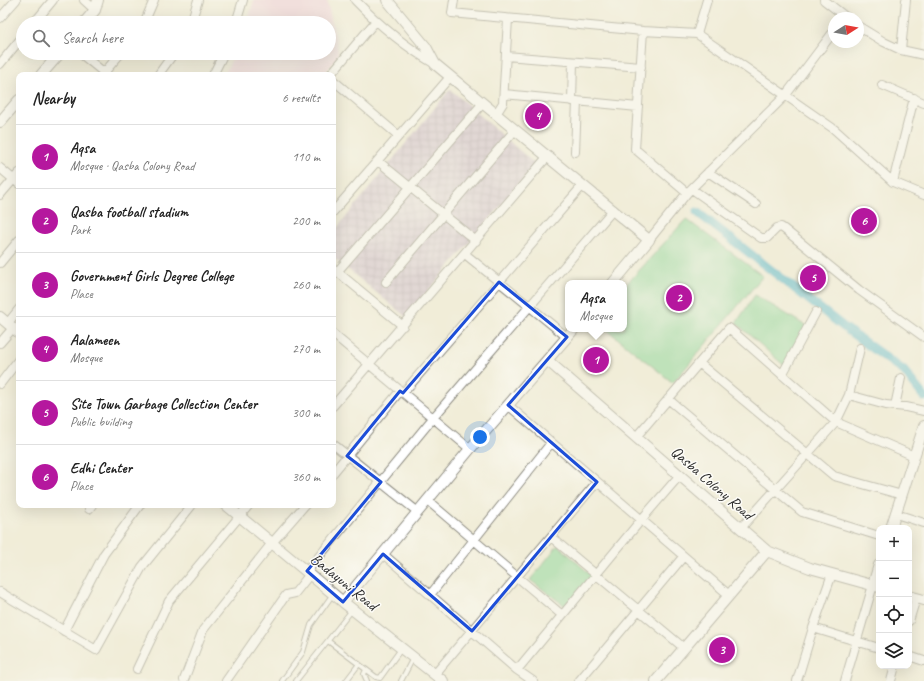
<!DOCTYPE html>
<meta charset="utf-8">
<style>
body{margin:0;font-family:Caveat,sans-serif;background:#f2f2f2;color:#222}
.controls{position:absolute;right:12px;bottom:12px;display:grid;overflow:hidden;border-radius:8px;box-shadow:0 4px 16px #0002}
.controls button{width:36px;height:36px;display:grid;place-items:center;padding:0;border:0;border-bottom:1px solid #e0e0e0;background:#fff;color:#222;font:20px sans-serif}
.compass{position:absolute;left:828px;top:12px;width:36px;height:36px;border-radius:50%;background:#fff;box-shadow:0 4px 16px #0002;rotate:79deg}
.you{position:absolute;left:480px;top:437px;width:14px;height:14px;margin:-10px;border:3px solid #fff;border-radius:50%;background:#1a73e8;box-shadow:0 0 0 6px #1a73e833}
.badge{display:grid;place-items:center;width:26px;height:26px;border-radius:50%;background:#b5179e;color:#fff;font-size:13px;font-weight:700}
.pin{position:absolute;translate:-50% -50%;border:2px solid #fff;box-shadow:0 1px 4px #0006}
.popup{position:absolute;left:565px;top:280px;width:62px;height:52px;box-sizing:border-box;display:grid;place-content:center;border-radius:8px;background:#fff;filter:drop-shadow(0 1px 3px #0005);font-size:13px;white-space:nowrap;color:#767676}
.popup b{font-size:15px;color:#222}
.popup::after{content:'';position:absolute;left:50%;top:100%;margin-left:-8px;border:8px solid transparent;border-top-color:#fff}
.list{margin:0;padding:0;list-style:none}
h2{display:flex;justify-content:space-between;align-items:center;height:52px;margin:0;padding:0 16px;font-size:17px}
h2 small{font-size:13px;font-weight:400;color:#767676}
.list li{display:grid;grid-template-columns:26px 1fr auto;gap:12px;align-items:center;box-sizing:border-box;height:64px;padding:0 16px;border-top:1px solid #e0e0e0}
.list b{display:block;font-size:15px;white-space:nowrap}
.list p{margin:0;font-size:13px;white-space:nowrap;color:#767676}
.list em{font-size:13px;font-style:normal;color:#767676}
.icon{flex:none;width:22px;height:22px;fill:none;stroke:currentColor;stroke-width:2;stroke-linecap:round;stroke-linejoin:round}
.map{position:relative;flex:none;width:924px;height:681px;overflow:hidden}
.search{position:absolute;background:#fff;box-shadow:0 4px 16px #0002;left:16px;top:16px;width:320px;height:44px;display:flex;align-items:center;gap:10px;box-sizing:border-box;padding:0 14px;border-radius:22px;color:#767676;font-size:15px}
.panel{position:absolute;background:#fff;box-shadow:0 4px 16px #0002;left:16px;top:72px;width:320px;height:436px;border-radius:8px}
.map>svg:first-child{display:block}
</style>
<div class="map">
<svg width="924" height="681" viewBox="0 0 924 681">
<defs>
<pattern id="industrial-grid" width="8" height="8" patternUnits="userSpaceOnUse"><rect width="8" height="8" fill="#cfbdcf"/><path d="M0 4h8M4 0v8" fill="none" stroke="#a89aa8"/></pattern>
</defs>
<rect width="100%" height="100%" fill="#fdfcf7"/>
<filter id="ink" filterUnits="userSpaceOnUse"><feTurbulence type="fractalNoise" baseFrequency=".025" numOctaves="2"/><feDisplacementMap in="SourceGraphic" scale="8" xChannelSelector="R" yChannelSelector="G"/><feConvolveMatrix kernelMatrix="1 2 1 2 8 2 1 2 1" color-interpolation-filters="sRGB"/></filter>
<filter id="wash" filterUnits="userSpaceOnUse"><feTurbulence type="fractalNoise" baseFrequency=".012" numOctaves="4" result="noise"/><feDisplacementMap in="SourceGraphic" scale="16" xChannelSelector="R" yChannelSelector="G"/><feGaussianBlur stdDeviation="0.9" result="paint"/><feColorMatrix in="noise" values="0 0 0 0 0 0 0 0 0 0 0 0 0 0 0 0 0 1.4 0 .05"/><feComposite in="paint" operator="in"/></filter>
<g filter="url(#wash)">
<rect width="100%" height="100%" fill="#f1edd8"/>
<path fill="#f2cfe0" d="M254,0H327L339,56L323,75H224L235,53H329V23H247Z"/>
<path fill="url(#industrial-grid)" d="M450,89L536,165L406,317L333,257V233Z"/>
<path fill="#84d494" stroke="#588060" d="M686,219L763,276L673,383L606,329H624V287Z
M755,295L808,327L788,369L736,323Z
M558,545L592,576L568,608L530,580Z"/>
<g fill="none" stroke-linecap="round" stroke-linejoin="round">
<path stroke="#4cb3cb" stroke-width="9" d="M697,212L845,328L904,371L924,397"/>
</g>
</g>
<g filter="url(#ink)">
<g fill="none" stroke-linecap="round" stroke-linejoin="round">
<defs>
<path id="service" d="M328,641L376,677L380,678L401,649
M366,670L364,674L367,681
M282,681L303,652L311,625L333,594
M296,681L352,610
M346,681L359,664
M401,681L413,658"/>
<path id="minor" d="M84,0L95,10
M355,0C380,26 404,46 435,64
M454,0L452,13L643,31L697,34L834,129L893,182L924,195
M824,0L847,18
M0,18L16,0
M34,23L53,0
M144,23L154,0
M191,23L198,0
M236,23L243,0
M858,26L884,42L901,50L924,55
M643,31L635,149L687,193
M697,34L707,0
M901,50L906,0
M80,53L107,75
M506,56L641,67
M0,64L23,36
M102,75L121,53
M158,75L174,53
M213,75L224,53
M330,75L375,22
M333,80L399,136
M882,85L924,103
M504,94L638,107
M572,101L573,62
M496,114L503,103L508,19
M575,152L577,101
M378,161L476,241
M0,168L19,184
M708,172L756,204
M893,182L914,98
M692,189L761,238H767L777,228L781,227L784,229L859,290L924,337
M0,195L19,173
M333,212L450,77
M649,240L687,193L785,96L834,31
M465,254L567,337
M0,263L19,240
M334,269L403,326
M337,272L483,103
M386,282L515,130
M8,323L19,309
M333,334L470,449
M0,343L13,328
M699,363L834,476L902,495
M782,375L816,312
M0,384L19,359
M403,393L583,185
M849,395L886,405L906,407L924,411
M668,399L802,512L879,536
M508,405L729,595
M333,406L548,156
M895,406L901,378
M636,437L729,328L836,422L914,456
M333,444L418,512
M333,473L400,391
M427,500L562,615
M89,509L92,505
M896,514L924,523
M741,528L836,422L849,395L860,348
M551,537L684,648
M383,554L517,670L533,681
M307,571L433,418L613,210
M0,592L96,650L142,567L192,505
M430,595L551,443
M909,621L916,598
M813,628L879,648
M64,631L104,554L140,505
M909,656L924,661
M137,669L169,601L249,505
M517,670L641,520L680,475
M435,674L597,482
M184,680L203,630L272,543L305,505
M226,681L286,595L295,593L310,574
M579,681L683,557
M797,681L813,628L832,574
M845,681L873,585
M891,681L895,666"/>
<path id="tertiary" d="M387,0L426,47L435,64L649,240L613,283
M84,23L95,10L98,0
M41,75L60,53
M0,122L19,100
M0,317L19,333
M548,361L767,551L810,568L879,587
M226,505L343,602L443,681
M891,528L924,426
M873,585L879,565
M909,596L924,600
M343,602L470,449L574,329
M656,681L767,551"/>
</defs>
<use href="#service" stroke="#8e8c82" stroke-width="6"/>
<use href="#minor" stroke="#8e8c82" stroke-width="10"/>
<use href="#tertiary" stroke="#8e8c82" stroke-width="12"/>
<use href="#service" stroke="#fff" stroke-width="4"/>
<use href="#minor" stroke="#fff" stroke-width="8"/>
<use href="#tertiary" stroke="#fff" stroke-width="10"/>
</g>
</g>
<path d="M0 0H924V681H0ZM499,282L567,337L508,405L597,482L472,631L383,554L343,602L307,571L381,482L347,456L400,391L403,393Z" fill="#f1edd8" fill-opacity=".55" fill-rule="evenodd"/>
<path fill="none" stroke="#1d4ed8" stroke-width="3" stroke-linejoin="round" d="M499,282L567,337L508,405L597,482L472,631L383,554L343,602L307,571L381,482L347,456L400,391L403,393Z"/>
<g text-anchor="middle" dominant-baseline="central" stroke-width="3" stroke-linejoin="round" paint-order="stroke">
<g font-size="16" fill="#2b2b2b" stroke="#fdfcf7">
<text transform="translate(712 483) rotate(41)">Qasba Colony Road</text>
<text transform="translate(344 582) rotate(39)">Badayuni Road</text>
</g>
</g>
</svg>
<div class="controls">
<button>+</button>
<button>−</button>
<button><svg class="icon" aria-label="locate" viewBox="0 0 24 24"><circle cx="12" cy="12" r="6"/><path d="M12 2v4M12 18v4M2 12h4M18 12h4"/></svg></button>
<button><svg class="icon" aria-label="layers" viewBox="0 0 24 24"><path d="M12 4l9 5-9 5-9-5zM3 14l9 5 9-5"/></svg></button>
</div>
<svg class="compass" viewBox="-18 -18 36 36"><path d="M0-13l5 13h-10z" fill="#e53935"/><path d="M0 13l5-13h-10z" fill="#767676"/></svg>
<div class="you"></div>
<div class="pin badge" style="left:596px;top:360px">1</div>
<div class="popup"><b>Aqsa</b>Mosque</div>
<div class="pin badge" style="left:679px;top:298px">2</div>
<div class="pin badge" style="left:722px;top:650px">3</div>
<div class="pin badge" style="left:538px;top:116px">4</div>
<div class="pin badge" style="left:813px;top:278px">5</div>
<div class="pin badge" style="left:864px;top:221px">6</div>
<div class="search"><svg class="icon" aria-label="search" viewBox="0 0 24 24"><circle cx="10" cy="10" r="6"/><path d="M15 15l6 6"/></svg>Search here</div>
<section class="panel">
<h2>Nearby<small>6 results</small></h2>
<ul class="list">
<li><span class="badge">1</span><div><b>Aqsa</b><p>Mosque · Qasba Colony Road</p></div><em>110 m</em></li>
<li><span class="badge">2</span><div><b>Qasba football stadium</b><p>Park</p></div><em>200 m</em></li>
<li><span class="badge">3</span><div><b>Government Girls Degree College</b><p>Place</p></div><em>260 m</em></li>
<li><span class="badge">4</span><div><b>Aalameen</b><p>Mosque</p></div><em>270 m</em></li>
<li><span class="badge">5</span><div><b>Site Town Garbage Collection Center</b><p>Public building</p></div><em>300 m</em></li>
<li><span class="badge">6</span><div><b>Edhi Center</b><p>Place</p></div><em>360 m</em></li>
</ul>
</section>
</div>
